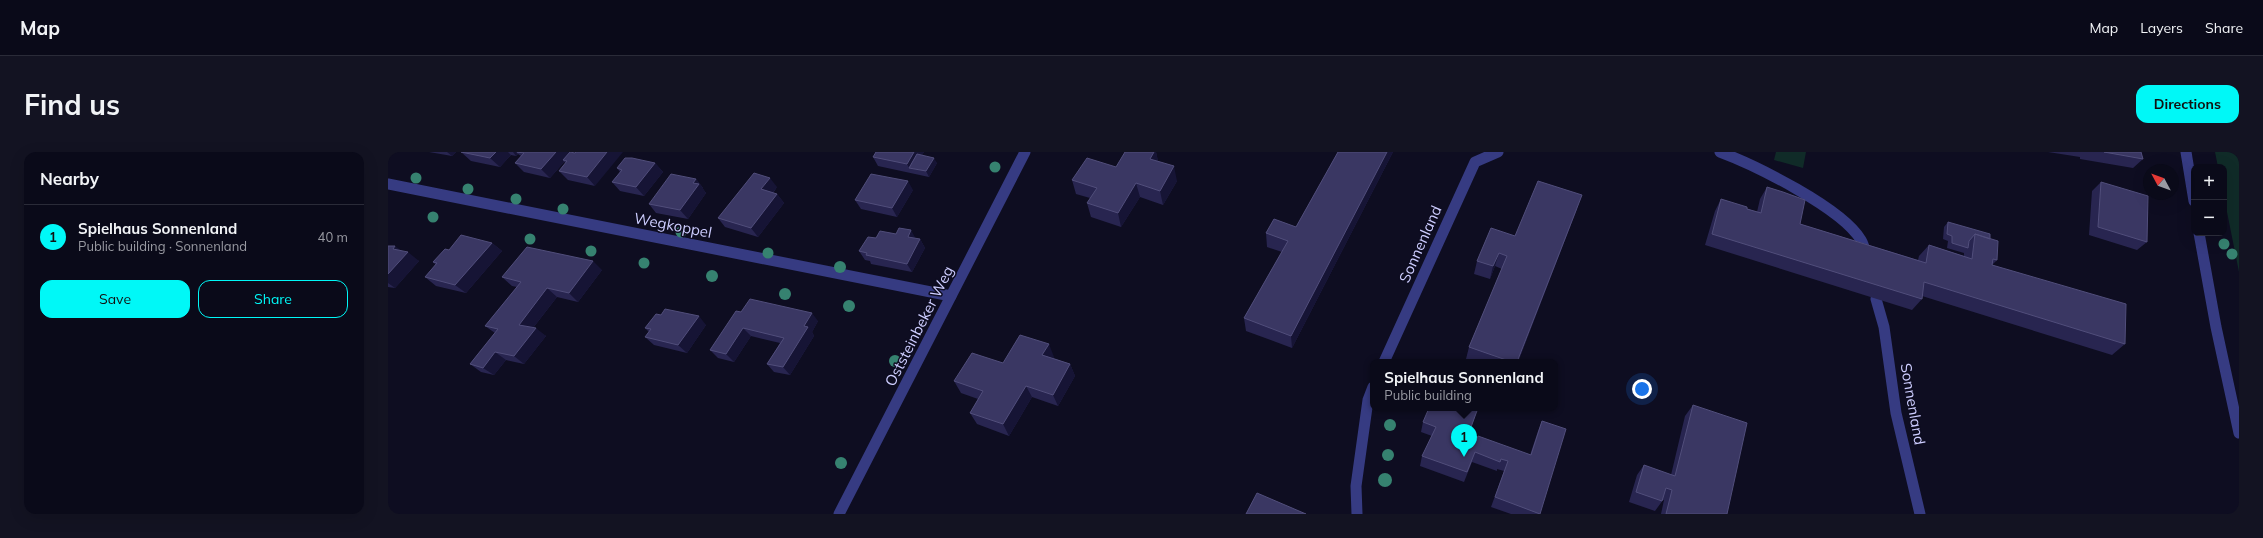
<!DOCTYPE html>
<meta charset="utf-8">
<style>
body{margin:0;font-family:Mulish,sans-serif;background:#131322;color:#f1f3f6}
.controls{position:absolute;right:12px;top:12px;display:grid;overflow:hidden;border-radius:8px;box-shadow:0 4px 16px #0002}
.controls button{width:36px;height:36px;display:grid;place-items:center;padding:0;border:0;border-bottom:1px solid #2a2b38;background:#0a0a19;color:#f1f3f6;font:20px sans-serif}
.compass{position:absolute;left:1755px;top:12px;width:36px;height:36px;border-radius:50%;background:#0a0a19;box-shadow:0 4px 16px #0002;rotate:311deg}
.you{position:absolute;left:1254px;top:237px;width:14px;height:14px;margin:-10px;border:3px solid #fff;border-radius:50%;background:#1a73e8;box-shadow:0 0 0 6px #1a73e833}
.badge{display:grid;place-items:center;width:26px;height:26px;border-radius:50%;background:#00f8f7;color:#111;font-size:13px;font-weight:700}
.pin{position:absolute;translate:-50% -33px;filter:drop-shadow(0 1px 2px #0008)}
.pin::after{content:'';position:absolute;top:21px;width:14px;height:12px;background:inherit;clip-path:polygon(0 0,100% 0,50% 100%)}
.popup{position:absolute;left:982px;top:207px;width:188px;height:52px;box-sizing:border-box;display:grid;place-content:center;border-radius:8px;background:#0a0a19;filter:drop-shadow(0 1px 3px #0005);font-size:13px;white-space:nowrap;color:#999aa2}
.popup b{font-size:15px;color:#f1f3f6}
.popup::after{content:'';position:absolute;left:50%;top:100%;margin-left:-8px;border:8px solid transparent;border-top-color:#0a0a19}
.list{margin:0;padding:0;list-style:none}
h2{display:flex;justify-content:space-between;align-items:center;height:52px;margin:0;padding:0 16px;font-size:17px}
h2 small{font-size:13px;font-weight:400;color:#999aa2}
.list li{display:grid;grid-template-columns:26px 1fr auto;gap:12px;align-items:center;box-sizing:border-box;height:64px;padding:0 16px;border-top:1px solid #2a2b38}
.list b{display:block;font-size:15px;white-space:nowrap}
.list p{margin:0;font-size:13px;white-space:nowrap;color:#999aa2}
.list em{font-size:13px;font-style:normal;color:#999aa2}
.actions{display:flex;gap:8px;padding:12px 16px}
.actions a{flex:1;padding:9px 0;border:1px solid #00f8f7;border-radius:12px;text-align:center;font-size:14px;color:#00f8f7}
.actions .main{background:#00f8f7;color:#111}
.map{position:relative;flex:none;width:1851px;height:362px;overflow:hidden;border-radius:12px}
header{display:flex;align-items:center;gap:24px;box-sizing:border-box;height:56px;padding:0 20px;background:#0a0a19;border-bottom:1px solid #2a2b38}
header strong{font-size:19px}
nav{display:flex;gap:22px;margin-inline-start:auto;font-size:14px}
.intro{display:flex;align-items:center;justify-content:space-between;box-sizing:border-box;height:96px;padding:0 24px}
h1{margin:0;font-size:28px}
.button{padding:10px 18px;border-radius:12px;background:#00f8f7;color:#111;font-size:14px;font-weight:700}
main{display:flex;gap:24px;padding:0 24px}
aside{flex:1;background:#0a0a19;border-radius:12px;box-shadow:0 4px 16px #0002}
.map>svg:first-child{display:block}
</style>
<header>
<strong>Map</strong>
<nav><a>Map</a><a>Layers</a><a>Share</a></nav>
</header>
<div class="intro"><h1>Find us</h1><a class="button">Directions</a></div>
<main>
<aside>
<h2>Nearby<small></small></h2>
<ul class="list">
<li><span class="badge">1</span><div><b>Spielhaus Sonnenland</b><p>Public building · Sonnenland</p></div><em>40 m</em></li>
</ul>
<div class="actions"><a class="main">Save</a><a>Share</a></div>
</aside>
<div class="map">
<svg width="1851" height="362" viewBox="0 0 1851 362">
<rect width="100%" height="100%" fill="#0e0d21"/>
<path fill="#102b28" d="M1388,0H1418L1415,16L1386,8Z
M1827,0H1851V120L1836,45V15H1830Z"/>
<g fill="none" stroke-linecap="round" stroke-linejoin="round">
<path stroke="#363b82" stroke-width="11" d="M1332,0C1367,13 1454,56 1473,88C1476,93 1477,99 1479,105
M1798,0L1806,49
M0,32L563,144
M1811,81L1828,175L1851,281
M1488,147L1496,175L1508,261L1532,362
M996,210L1087,10L1110,0
M969,362L968,334L980,248L985,235"/>
<path stroke="#363b82" stroke-width="11" d="M451,362L637,0"/>
</g>
<g fill="#368270">
<circle cx="607" cy="15" r="5.5"/>
<circle cx="28" cy="26" r="5.5"/>
<circle cx="80" cy="37" r="5.5"/>
<circle cx="128" cy="47" r="5.5"/>
<circle cx="175" cy="57" r="5.5"/>
<circle cx="45" cy="65" r="5.5"/>
<circle cx="293" cy="80" r="5.5"/>
<circle cx="142" cy="87" r="5.5"/>
<circle cx="1836" cy="92" r="5.5"/>
<circle cx="203" cy="99" r="5.5"/>
<circle cx="380" cy="101" r="5.5"/>
<circle cx="1844" cy="102" r="5.5"/>
<circle cx="256" cy="111" r="5.5"/>
<circle cx="452" cy="115" r="6"/>
<circle cx="324" cy="124" r="6"/>
<circle cx="397" cy="142" r="6"/>
<circle cx="461" cy="154" r="6"/>
<circle cx="507" cy="209" r="6"/>
<circle cx="1002" cy="273" r="6"/>
<circle cx="1000" cy="303" r="6"/>
<circle cx="453" cy="311" r="6"/>
<circle cx="997" cy="328" r="7"/>
</g>
<path fill="#282550" d="M41,0H68L64,4Z
M73,0H185L207,34L180,28L171,19L178,11L176,10L162,26L136,20L127,11L133,4L130,2L128,4L123,3L112,15L83,9Z
M488,0H536L534,3L549,11L541,25L490,14L485,5Z
M737,0H768L770,10L789,29L775,53L752,45L733,75L703,65L699,51L702,46L688,42L684,28L728,15Z
M950,0H1005L904,196L858,179L856,166L894,100L879,95L878,81L908,75Z
M1660,0H1753L1755,7L1745,16L1692,7V5Z
M267,11L275,20L256,44L232,39L224,30L232,20L229,16Z
M308,27L315,36V37L318,41L300,67L268,61L261,52Z
M1713,30L1759,90L1749,98L1701,83L1704,39Z
M389,35L385,41L389,42L396,51L370,85L337,75L330,66Z
M1379,35L1412,72L1530,108L1531,104L1541,93L1576,104V101L1559,96L1560,89L1555,87L1556,75L1560,70L1602,87L1609,108L1604,113L1737,192L1724,203L1534,144V147L1524,158L1317,93L1327,59L1333,47L1369,60L1372,47Z
M525,38L509,65L473,57L467,48Z
M1189,57L1130,210H1087L1078,207L1081,195L1114,117L1107,114L1102,127L1086,122L1089,109L1127,84Z
M488,86L528,87H532L537,96L524,120L483,112L482,109L477,108L471,99Z
M104,91L114,99L78,141L48,134L37,125L48,113L45,110L61,98Z
M0,94L13,99L31,109L7,136L0,135Z
M214,118L190,150L169,145L145,176L158,184L136,212L118,208L106,223L93,220L82,212L107,181L97,174L129,135L124,134L114,125Z
M353,160L430,169L424,180L426,184L402,223L386,220L379,212L392,191L363,184L346,210L330,206L322,198Z
M273,163L318,173L299,201L266,193L257,185L261,180L257,176Z
M666,205L665,206L682,212L687,224L670,254L644,245L621,284L589,272L582,261L590,247L573,241L566,229L615,211Z
M1305,253L1339,362H1273L1276,348H1275L1267,359L1241,350L1249,323L1256,313L1283,323L1297,264Z
M1154,269L1152,362H1123L1103,355L1116,319L1109,317V319L1084,310L1076,330L1032,314L1034,304L1044,284L1033,280L1035,270L1088,289L1142,303L1150,279Z"/>
<path fill="#161435" d="M59,0H68L64,4Z
M108,0H120L123,3L112,15L102,6Z
M125,0H128L130,2L128,4Z
M168,0H185L177,9L175,8L176,10L162,26L153,17Z
M219,0H235L207,34L199,25Z
M526,0H536L526,17L521,16L519,12Z
M766,0H768L771,12L762,7Z
M999,0H1005L904,196L903,184Z
M546,6L549,11L541,25L538,19Z
M267,11L275,20L256,44L248,35Z
M786,14L789,29L775,53L772,39Z
M382,26L389,35L380,47L373,37Z
M308,27L315,36V37L318,41L300,67L292,58L305,31Z
M520,29L525,38L509,65L504,56Z
M748,31L752,45L733,75L730,61Z
M389,42L396,51L370,85L363,76Z
M1194,43L1130,210H1129Z
M523,78L528,87L520,85Z
M532,87L537,96L524,120L519,112Z
M104,91L114,99L78,141L67,133Z
M7,94L18,102L20,100L31,109L7,136L0,131V122L5,97Z
M1111,101L1107,114L1102,127L1105,114Z
M205,109L214,118L190,150L181,141Z
M159,136L169,145L141,181L131,173Z
M424,161L430,169L424,180L426,184L402,223L395,215L416,174Z
M311,164L318,173L299,201L290,193Z
M148,176L158,184L136,212L126,204Z
M355,176L363,184L346,210L338,202Z
M661,192L666,205L660,215L654,203Z
M107,200L118,208L106,223L95,216Z
M682,212L687,224L670,254L665,243Z
M638,234L644,245L621,284L615,272Z
M1090,256L1076,296L1079,286Z"/>
<path fill="#3a3763" stroke="#514e7b" d="M73,0H108L102,6Z
M129,0H168L153,17L127,11L136,1Z
M182,0L187,1L188,0H219L199,25L171,19L179,9L175,8Z
M488,0H526L519,12L485,5Z
M737,0H766L762,7L786,14L772,39L748,31L730,61L699,51L709,36L684,28L699,6L728,15Z
M950,0H999L903,184L856,166L900,89L878,81L886,67L908,75Z
M1716,0H1753L1755,7Z
M529,2L546,6L538,19L521,16Z
M237,6H244L267,11L248,35L224,30L234,18L229,16Z
M366,21L382,26L373,37L389,42L363,76L330,66Z
M283,22L308,27L305,31L311,32L292,58L261,52Z
M483,22L520,29L504,56L467,48Z
M1150,29L1194,43L1129,210H1124L1081,195L1119,104L1111,101L1105,114L1089,109L1103,76L1127,84Z
M1713,30L1760,44L1759,90L1710,75Z
M1379,35L1395,40L1417,48L1412,72L1538,111L1541,93L1584,107L1587,82L1610,89L1609,108L1605,107L1604,113L1738,152L1737,192L1536,130L1534,147L1324,82L1333,47L1359,55V57L1373,61Z
M1560,70L1602,82V87L1587,82L1581,89L1580,96L1564,91V84L1559,82Z
M511,76L523,78L520,85L532,87L519,112L478,103L479,101L471,99L480,85L488,86L492,79L508,82Z
M73,83L104,91L67,133L37,125L49,111L45,110L57,97L61,98Z
M0,94H7L5,97L20,100L0,122Z
M139,95L205,109L181,141L159,136L131,173L148,176L126,204L107,200L95,216L82,212L110,177L97,174L133,130L114,125Z
M362,147L424,161L416,174L420,175L395,215L379,212L396,186L355,176L338,202L322,198L348,159L353,160Z
M277,157L311,164L290,193L257,185L263,177L257,176L268,162L273,163Z
M632,183L661,192L654,203L682,212L665,243L638,234L615,272L582,261L595,239L566,229L584,201L615,211Z
M1305,253L1359,271L1339,362H1278L1284,338L1278,336L1274,349L1248,340L1256,313L1287,324Z
M1041,256H1090L1079,286L1088,289L1090,284L1143,303L1154,269L1178,277L1152,362L1107,345L1120,309L1113,307L1112,310L1087,300L1079,320L1034,304L1048,275L1035,270Z
M869,341L918,362H858Z"/>
<g text-anchor="middle" dominant-baseline="central" stroke-width="3" stroke-linejoin="round" paint-order="stroke">
<g font-size="15" fill="#cdcdff" stroke="#0e0d21">
<text transform="translate(285 73) rotate(11)">Wegkoppel</text>
<text transform="translate(1032 92) rotate(-66)">Sonnenland</text>
<text transform="translate(531 174) rotate(-63)">Oststeinbeker Weg</text>
<text transform="translate(1525 252) rotate(80)">Sonnenland</text>
</g>
</g>
</svg>
<div class="controls">
<button>+</button>
<button>−</button>
</div>
<svg class="compass" viewBox="-18 -18 36 36"><path d="M0-13l5 13h-10z" fill="#e53935"/><path d="M0 13l5-13h-10z" fill="#999aa2"/></svg>
<div class="you"></div>
<div class="pin badge" style="left:1076px;top:305px">1</div>
<div class="popup"><b>Spielhaus Sonnenland</b>Public building</div>
</div>
</main>
